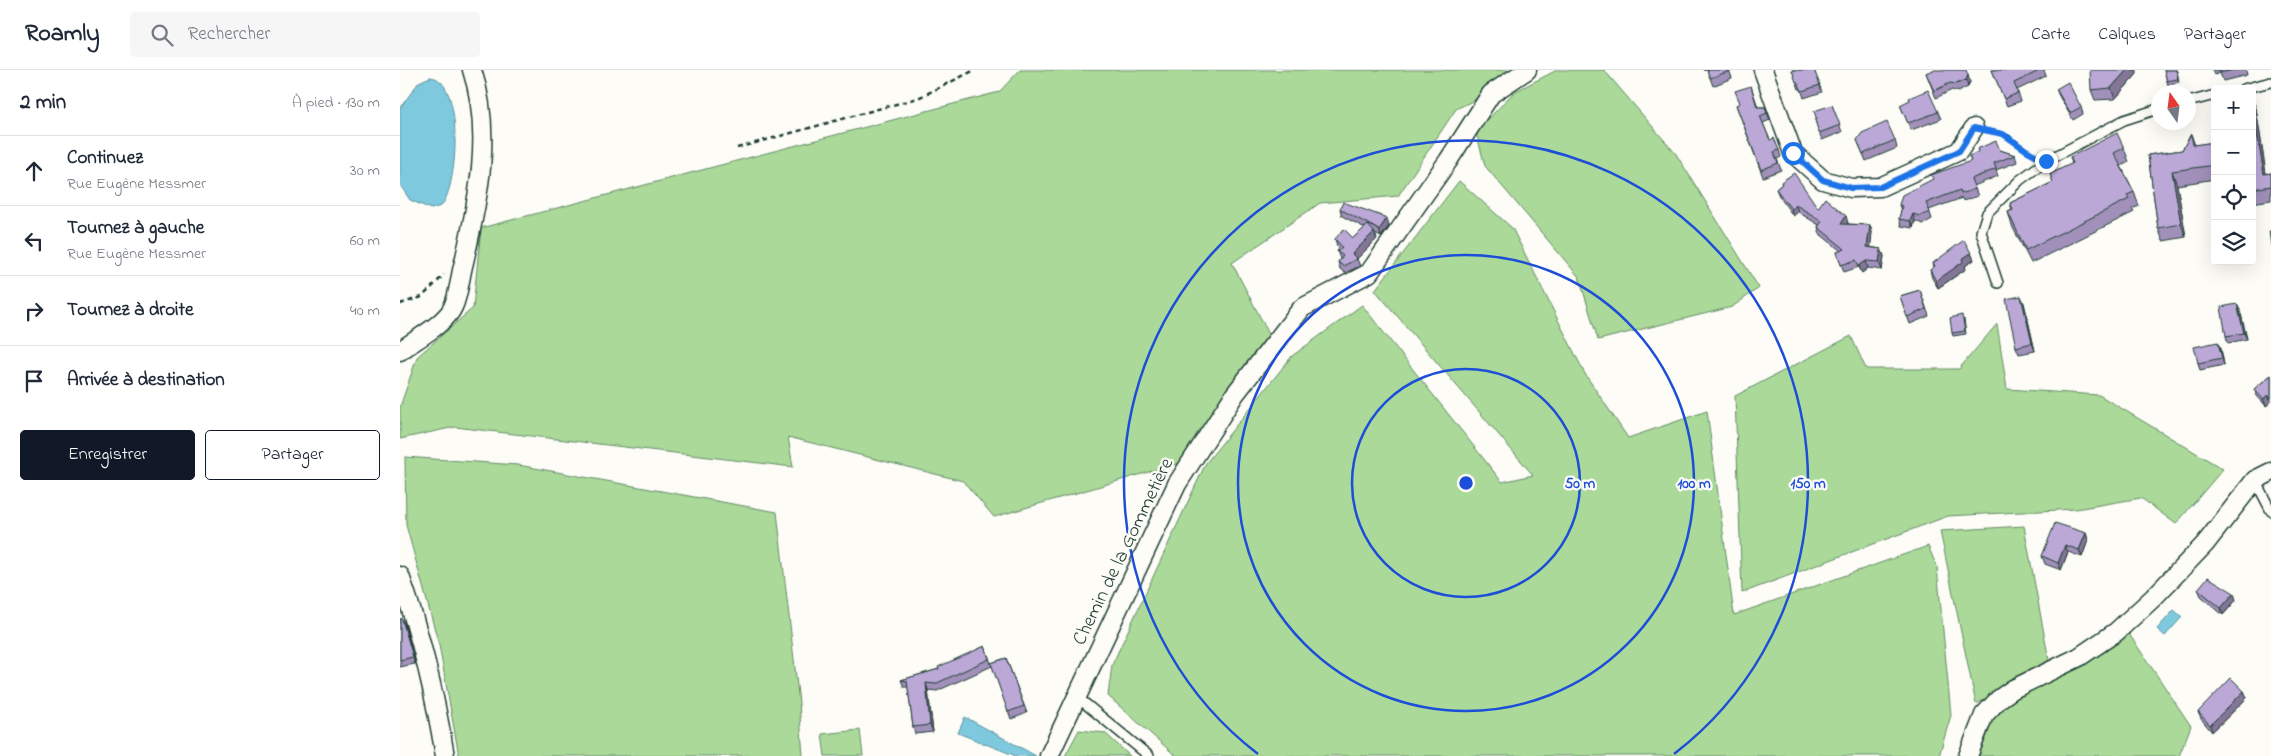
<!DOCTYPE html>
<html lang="fr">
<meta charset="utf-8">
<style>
body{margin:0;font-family:"Indie Flower",sans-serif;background:#f6f6f7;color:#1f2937}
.controls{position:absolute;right:15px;top:15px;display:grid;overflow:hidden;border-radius:5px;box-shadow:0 5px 20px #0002}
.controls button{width:45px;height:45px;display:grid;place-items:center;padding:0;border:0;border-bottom:1px solid #e0e1e3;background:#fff;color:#1f2937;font:25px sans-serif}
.compass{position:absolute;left:1751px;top:15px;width:45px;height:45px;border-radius:50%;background:#fff;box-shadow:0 5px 20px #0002;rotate:346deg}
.stop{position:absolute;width:15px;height:15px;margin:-11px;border:4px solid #1a73e8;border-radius:50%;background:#fff}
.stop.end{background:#1a73e8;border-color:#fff;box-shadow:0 1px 5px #0008}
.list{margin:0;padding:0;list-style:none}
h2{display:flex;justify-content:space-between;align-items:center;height:65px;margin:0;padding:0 20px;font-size:21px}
h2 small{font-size:16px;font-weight:400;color:#747a83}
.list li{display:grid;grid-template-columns:32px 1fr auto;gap:15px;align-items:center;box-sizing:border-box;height:70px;padding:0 20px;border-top:1px solid #e0e1e3}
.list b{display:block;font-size:19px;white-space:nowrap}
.list p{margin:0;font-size:16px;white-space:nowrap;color:#747a83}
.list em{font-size:16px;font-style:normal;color:#747a83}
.actions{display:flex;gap:10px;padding:15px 20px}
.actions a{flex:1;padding:11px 0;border:1px solid #111827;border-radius:5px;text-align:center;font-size:18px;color:#111827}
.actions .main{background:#111827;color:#fff}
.icon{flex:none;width:28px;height:28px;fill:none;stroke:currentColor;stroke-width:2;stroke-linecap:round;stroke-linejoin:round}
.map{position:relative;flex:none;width:1871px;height:686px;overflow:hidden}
header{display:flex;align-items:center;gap:30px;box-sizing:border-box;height:70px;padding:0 25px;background:#fff;border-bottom:1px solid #e0e1e3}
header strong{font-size:24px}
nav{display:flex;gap:28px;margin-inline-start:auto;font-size:18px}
.search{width:350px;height:45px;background:#f6f6f7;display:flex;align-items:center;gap:12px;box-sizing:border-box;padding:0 18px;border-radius:5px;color:#747a83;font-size:19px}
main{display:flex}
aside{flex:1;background:#fff}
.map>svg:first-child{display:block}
</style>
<header>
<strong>Roamly</strong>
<div class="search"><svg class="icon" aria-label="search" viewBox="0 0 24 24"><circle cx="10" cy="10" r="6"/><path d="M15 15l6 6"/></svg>Rechercher</div>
<nav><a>Carte</a><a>Calques</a><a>Partager</a></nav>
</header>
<main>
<aside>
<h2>2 min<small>À pied · 130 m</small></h2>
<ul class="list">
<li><svg class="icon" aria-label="ahead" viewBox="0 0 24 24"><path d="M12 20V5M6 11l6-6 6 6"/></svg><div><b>Continuez</b><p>Rue Eugène Messmer</p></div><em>30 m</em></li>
<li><svg class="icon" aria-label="left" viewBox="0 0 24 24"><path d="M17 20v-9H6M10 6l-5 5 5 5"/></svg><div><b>Tournez à gauche</b><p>Rue Eugène Messmer</p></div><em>60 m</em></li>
<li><svg class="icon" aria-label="right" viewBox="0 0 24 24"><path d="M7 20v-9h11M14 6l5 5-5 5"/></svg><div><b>Tournez à droite</b></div><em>40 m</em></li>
<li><svg class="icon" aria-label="arrive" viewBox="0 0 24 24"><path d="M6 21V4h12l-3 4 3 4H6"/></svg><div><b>Arrivée à destination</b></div></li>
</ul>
<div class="actions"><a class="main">Enregistrer</a><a>Partager</a></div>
</aside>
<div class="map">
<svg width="1871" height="686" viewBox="0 0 1871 686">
<rect width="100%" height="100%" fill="#fdfcf7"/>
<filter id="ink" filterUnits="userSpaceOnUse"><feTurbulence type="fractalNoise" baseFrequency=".02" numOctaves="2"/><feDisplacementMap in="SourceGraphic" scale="10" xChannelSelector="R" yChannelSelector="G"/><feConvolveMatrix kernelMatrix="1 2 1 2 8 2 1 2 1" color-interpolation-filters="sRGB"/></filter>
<g filter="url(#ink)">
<path fill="#aad999" stroke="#648b66" d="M620,0H1136L1056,39L998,126L920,133L832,193L870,266L783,392L594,447L563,411L388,367L393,397L55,357L0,369V337L17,287L73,238L81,158L599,22Z
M1157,0H1204L1276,84L1359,218L1332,237L1198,270L1179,207L1085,96L1076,62L1114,22Z
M1059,111L1112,158L1185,304L1228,368L1307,341L1334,545L1528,476L1537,497L1551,645L1539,686H776L708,626L712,595L806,393L892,286L962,235L1102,412L1133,405L975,220Z
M1597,254L1607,319L1699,325L1823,399L1776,454L1741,428L1676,439L1548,446L1342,523L1335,326L1451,266L1466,299H1559Z
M5,387L118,395L377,442L399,633L403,686H59L39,575L6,455Z
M1624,456L1650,596L1576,634L1540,461Z
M1727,561L1791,656L1779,686H1579L1598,637Z
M460,660L463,686H425L422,664Z
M679,660L705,663L730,686H665Z"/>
<path fill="#7fc9df" stroke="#59919b" d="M30,7C64,8 59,117 41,136L31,139L10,130L0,115V38L19,12Z
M1774,540L1782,547L1765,566L1757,559Z
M565,647L636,686H616L558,663Z"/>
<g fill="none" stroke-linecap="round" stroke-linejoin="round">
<defs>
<path id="service" d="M1843,19L1871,12
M1788,32L1815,25
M1598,213L1581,162L1587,143L1620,110L1646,91L1724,50L1758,39
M1855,410L1871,441
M677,627L749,686"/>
<path id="minor" d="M1363,0L1393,83L1423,110L1451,118L1480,117L1559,81L1574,58
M0,281C15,270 46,253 53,237C59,224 60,206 64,192C78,130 93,63 72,0
M0,506C21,565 35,625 45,686
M649,686L777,414L835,324L902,238L969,203L1048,91L1091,24L1127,0
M1568,686L1584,645L1599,629L1613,619L1679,587L1716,562L1753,528L1805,474L1855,410L1871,402"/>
</defs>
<use href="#service" stroke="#1f3d34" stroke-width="12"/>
<use href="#minor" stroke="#1f3d34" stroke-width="21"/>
<path stroke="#1f3d34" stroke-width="2.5" stroke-dasharray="5 4" stroke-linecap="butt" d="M1589,61L1609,66L1634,85
M337,78L518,28L575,0
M0,234L22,227L44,205"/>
<use href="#service" stroke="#fdfcf7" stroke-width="9"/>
<use href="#minor" stroke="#fdfcf7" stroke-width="18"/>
</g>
<path fill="#a190b9" stroke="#1f3d34" d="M1303,0H1329L1332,8L1313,16L1307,0Z
M1392,0H1414L1422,22L1404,28L1401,19H1399Z
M1533,0L1570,12L1568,17L1558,22L1552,20L1536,28L1526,3Z
M1592,0H1644L1646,6L1617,20L1621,31L1607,36Z
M1764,0H1777L1779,12L1768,15Z
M1812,0H1846L1847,5L1823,11L1820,3L1814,5Z
M1737,4L1715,29L1695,30L1691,20Z
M1351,16L1358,37H1365L1370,50L1363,53L1370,70L1379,80L1381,87L1377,89L1381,100L1363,107L1336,35L1340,34Z
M1656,19L1681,37L1683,44L1673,50L1659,26Z
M1852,29L1856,38L1866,104L1871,103V130L1852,133Z
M1432,35L1442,62L1422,70L1415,50H1417Z
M1500,35L1538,42L1541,49L1511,60Z
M1791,64L1795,75L1815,72V109L1777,115L1786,167L1763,171L1758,158L1748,85L1782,80Z
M1457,70H1495L1497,78L1466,91Z
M1724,78L1729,92L1721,96L1734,122L1739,136L1732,139L1734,142L1631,193L1612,156L1608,142L1612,140L1610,133L1653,112L1650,104L1672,94L1670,87Z
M1600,80L1615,85L1617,92L1596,100L1598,106L1574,116L1578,126L1563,131L1562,128L1529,140L1532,149L1523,154L1515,151L1513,158L1501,156L1499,149L1501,141L1499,135Z
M1381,112L1418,138L1448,153V154L1470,155L1472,162L1470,177L1481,179L1484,186L1482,200L1468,198L1462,203L1459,197L1444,202L1437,182L1441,181L1420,164L1418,157L1419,155L1398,142L1393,146L1379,126L1376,119L1382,114Z
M940,139L989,156L981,167L975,164L977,169L957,189L960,196L945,203L940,199L938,192L940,189L937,181L940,179L937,176L935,169L953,168L965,158L942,146Z
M1571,183L1574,190L1565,196L1566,199L1538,218L1532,208L1530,200L1534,197L1533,193Z
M1520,220L1529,246L1510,254L1500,226Z
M1624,233L1635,281L1619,284L1616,277Z
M1840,240L1847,269L1828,273L1826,266Z
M1564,249L1566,264L1553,266L1552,263Z
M1818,272L1821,279L1824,295L1800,300L1798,293Z
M1871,305V332L1866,336L1857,326L1854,319Z
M1686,463L1688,470L1682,487L1668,482L1661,500L1645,494L1642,486Z
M1798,519L1836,530L1823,545L1801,526Z
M0,549H2L5,556L15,594L0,597Z
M585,576L592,596L537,621L528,620L533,662L515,664L513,657L508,617H504L501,610L539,599Z
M606,588L627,643L611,649L591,593Z
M1844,621L1847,628L1812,662L1801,649L1798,642Z"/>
<path fill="#837696" stroke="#1f3d34" d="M1727,0H1737V4L1715,29L1711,18Z
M1568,5L1570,12L1568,17L1566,10Z
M1852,29L1856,38L1868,117L1864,104L1852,34Z
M1772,101L1777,115L1786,167L1781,154Z
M1396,135L1398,142L1393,146L1391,139Z
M1513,144L1515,151L1513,158L1510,151Z
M1446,146L1448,153L1443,161L1441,154Z
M987,148L989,156L981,167L979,160Z
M1470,155L1472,162L1470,184L1467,177Z
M974,162L977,169L957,189L952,184Z
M1481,179L1484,186L1482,200L1479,192Z
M1571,183L1574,190L1565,196L1566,199L1538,218L1536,211L1562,189Z
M1466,191L1468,198L1462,203L1459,196Z
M1621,226L1624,233L1635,281L1632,273Z
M1837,234L1840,240L1847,269L1844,263Z
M1818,272L1821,279L1824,295L1822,288Z
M1868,325L1871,332L1866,336L1863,329Z
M1686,463L1688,470L1682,487L1679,480Z
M1665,475L1668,482L1661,500L1658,493Z
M1834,523L1836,530L1823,545L1821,538Z
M2,549L5,556L15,594L13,587Z
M526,613L528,620L533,662L530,655Z
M1844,621L1847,628L1812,662L1810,655Z"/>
<path fill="#bba8d7" stroke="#1f3d34" d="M1307,0H1329L1330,1L1310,8Z
M1392,0H1414L1420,15L1402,21L1398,12H1396Z
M1533,0H1566L1568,5L1566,10L1556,14L1550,13L1534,21L1526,3Z
M1592,0H1641L1614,13L1618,23L1604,29Z
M1690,0H1727L1711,18L1691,20Z
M1764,0H1776L1778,9L1767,11Z
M1819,0H1834L1820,3Z
M1668,12L1681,37L1670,43L1656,19Z
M1351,16L1357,37H1365L1367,43L1360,46L1370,70L1374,68L1379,80L1374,82L1378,93L1361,100L1336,35L1340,33L1335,21Z
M1528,20L1538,42L1508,53L1500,35L1510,30L1509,28Z
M1852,34L1864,104L1871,103V116L1852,119Z
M1432,35L1440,55L1419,63L1415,50H1417L1414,41Z
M1487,52L1495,70L1463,84L1457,70L1462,63Z
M1717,63L1724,78L1714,83L1734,122L1727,125L1729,129L1626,180L1608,142L1613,140L1610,133L1653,112L1650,104L1673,93L1670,87Z
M1791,64L1793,75L1815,72V95L1772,101L1781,154L1758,158L1748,85L1782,80Z
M1596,71L1600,80L1615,85L1594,93L1596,99L1571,109L1575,119L1561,124L1560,120L1526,133L1530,142L1520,146L1513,144L1510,151L1499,149L1502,136L1499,135L1502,125L1533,109L1531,105L1571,91L1569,86L1578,82L1577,79Z
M1394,103L1418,138L1425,128L1446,146L1441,154L1470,155L1467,177L1481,179L1479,192L1466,191L1459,196L1456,190L1441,195L1437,182L1445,179L1418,157L1422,151L1396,135L1391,139L1376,119L1382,114L1381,112Z
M943,132L987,148L979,160L940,139Z
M968,155L974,162L952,184L957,189L943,196L938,192L943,186L937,181L942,177L935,169L944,159L953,168Z
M1869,161H1871V176Z
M1564,170L1571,183L1562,189L1563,192L1536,211L1530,200L1535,196L1533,193Z
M1520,220L1526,239L1507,247L1500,226Z
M1621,226L1632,273L1616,277L1606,229Z
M1837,234L1844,263L1826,266L1821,237Z
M1562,245L1565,261L1552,263L1550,248Z
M1818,272L1822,288L1798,293L1794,277Z
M1871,305V328L1868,325L1863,329L1854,319Z
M1655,453L1686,463L1679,480L1665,475L1658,493L1642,486Z
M1808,507L1834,523L1821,538L1798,519Z
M0,549H2L13,587L0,590Z
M585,576L589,589L535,614L526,613L530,655L513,657L507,611L501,610L539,599L538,597Z
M606,588L624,636L608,642L591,593Z
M1831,608L1844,621L1810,655L1798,642Z"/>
</g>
<g fill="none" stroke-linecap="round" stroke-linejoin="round" filter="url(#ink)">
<path stroke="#1a73e8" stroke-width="6" d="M1393,83L1423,110L1451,118L1480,117L1559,81L1574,58L1603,64L1626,80L1646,91"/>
</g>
<g fill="none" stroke="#1d4ed8" stroke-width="2.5">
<circle cx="1066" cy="413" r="114"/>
<circle cx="1066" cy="413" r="228"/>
<path d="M858 684A342 342 0 1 1 1274 684"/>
</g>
<g text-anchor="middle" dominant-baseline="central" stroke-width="4.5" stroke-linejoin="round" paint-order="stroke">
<g font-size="20" fill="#1f3d34" stroke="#fdfcf7">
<text transform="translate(724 482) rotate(-64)">Chemin de la Gommetière</text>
</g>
</g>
<circle cx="1066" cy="413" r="8" fill="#1d4ed8" stroke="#fdfcf7" stroke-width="2.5"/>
<g font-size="15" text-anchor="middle" font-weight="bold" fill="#1d4ed8" stroke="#fdfcf7" stroke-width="4.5" stroke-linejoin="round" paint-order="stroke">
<text x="1180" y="418">50 m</text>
<text x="1294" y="418">100 m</text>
<text x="1408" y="418">150 m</text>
</g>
</svg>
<div class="controls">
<button>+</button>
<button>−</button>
<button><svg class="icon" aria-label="locate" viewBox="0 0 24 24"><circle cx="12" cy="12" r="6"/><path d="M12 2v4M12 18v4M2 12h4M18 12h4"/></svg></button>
<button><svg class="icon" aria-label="layers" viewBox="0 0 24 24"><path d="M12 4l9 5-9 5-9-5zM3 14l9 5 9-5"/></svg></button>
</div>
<svg class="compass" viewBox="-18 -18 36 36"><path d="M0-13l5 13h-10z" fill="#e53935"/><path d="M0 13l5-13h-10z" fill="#747a83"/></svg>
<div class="stop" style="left:1393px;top:83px"></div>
<div class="stop end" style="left:1646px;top:91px"></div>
</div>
</main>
